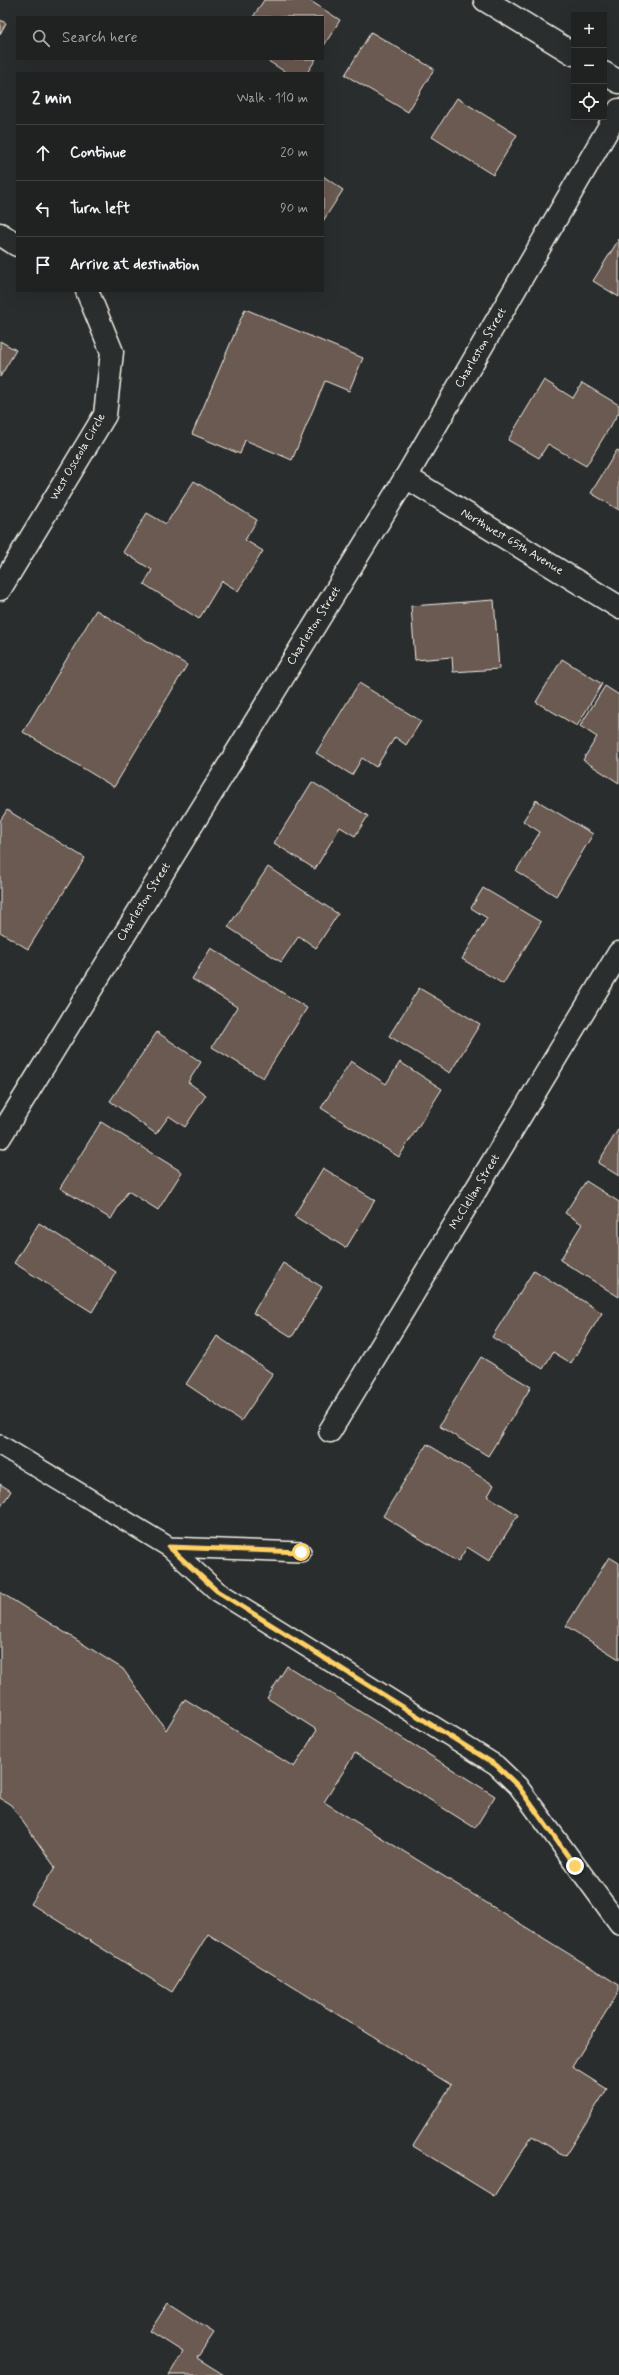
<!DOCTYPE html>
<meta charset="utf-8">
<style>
body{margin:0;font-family:Mynerve,sans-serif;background:#282a2a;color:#f1f3f6}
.controls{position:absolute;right:12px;top:12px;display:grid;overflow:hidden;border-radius:0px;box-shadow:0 4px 16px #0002}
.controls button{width:36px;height:36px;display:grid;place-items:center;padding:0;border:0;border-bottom:1px solid #3d3f40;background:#202222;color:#f1f3f6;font:20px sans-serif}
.stop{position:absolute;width:12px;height:12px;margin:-9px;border:3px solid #ffd166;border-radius:50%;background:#fff}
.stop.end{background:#ffd166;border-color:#fff;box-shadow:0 1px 4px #0008}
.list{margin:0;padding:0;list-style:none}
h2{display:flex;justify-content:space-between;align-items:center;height:52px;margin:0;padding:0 16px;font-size:17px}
h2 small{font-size:13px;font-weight:400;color:#a2a4a5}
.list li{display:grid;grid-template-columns:26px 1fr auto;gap:12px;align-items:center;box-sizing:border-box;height:56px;padding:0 16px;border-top:1px solid #3d3f40}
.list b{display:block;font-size:15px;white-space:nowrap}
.list em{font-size:13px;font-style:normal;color:#a2a4a5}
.icon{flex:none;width:22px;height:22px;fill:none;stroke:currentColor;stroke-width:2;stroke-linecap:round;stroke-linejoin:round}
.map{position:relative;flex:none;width:619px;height:2375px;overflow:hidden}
.search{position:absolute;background:#202222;box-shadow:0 4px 16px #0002;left:16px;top:16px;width:308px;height:44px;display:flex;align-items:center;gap:10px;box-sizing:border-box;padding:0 14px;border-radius:0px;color:#a2a4a5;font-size:15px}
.panel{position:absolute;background:#202222;box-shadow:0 4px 16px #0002;left:16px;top:72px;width:308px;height:220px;border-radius:0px}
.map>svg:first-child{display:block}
</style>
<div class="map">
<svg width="619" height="2375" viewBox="0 0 619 2375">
<rect width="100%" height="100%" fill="#2a2d2e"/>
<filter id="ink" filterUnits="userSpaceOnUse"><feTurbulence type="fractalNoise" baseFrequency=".025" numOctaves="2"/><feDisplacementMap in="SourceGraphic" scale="8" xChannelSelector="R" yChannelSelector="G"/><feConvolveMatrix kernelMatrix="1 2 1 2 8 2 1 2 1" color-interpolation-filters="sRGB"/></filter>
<g filter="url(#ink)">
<path fill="#6a5a51" stroke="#f4f1e8" d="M264,0H309L340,20L323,47V17H253Z
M0,20L6,23L0,34Z
M371,32L434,69L408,112L345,75Z
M265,59H316L307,73H287Z
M457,98L517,135L493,175L432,137Z
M323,176L343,190L323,221Z
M619,239V297L593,281Z
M245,309L363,358L349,391L325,381L292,460L245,440L240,454L192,434Z
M0,341L16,350L0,377Z
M544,380L573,398L582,383L619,405V412L586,466L548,444L539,458L508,440Z
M617,450L619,451V510L591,493Z
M194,481L257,520L245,540L263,551L238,591L222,581L199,619L144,584L152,570L123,552L147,513L166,524Z
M494,600L499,669L453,672L452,657L415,660L411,606Z
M96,610L187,665L114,787L23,732Z
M562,659L602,684L577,726L536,702Z
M359,683L421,721L406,745L395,737L376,767L362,758L352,775L316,753Z
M605,686L619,695V783L583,760L597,737L580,726Z
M312,782L368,816L355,836L340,827L315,869L274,843Z
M536,800L593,834L556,896L516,871L540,832L523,821Z
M7,810L85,858L28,949L0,932V821Z
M268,867L338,914L316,948L299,936L281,962L228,927Z
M483,888L541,922L503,984L462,959L487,918L471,908Z
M211,948L307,1008L263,1078L212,1047L237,1007L192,979Z
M419,988L480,1024L450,1073L389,1036Z
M157,1032L201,1062L188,1082L206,1095L185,1127L169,1116L156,1134L110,1101Z
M351,1061L386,1084L400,1062L442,1089L399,1157L321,1108Z
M101,1122L182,1172L158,1210L128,1191L111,1219L60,1188Z
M619,1128V1176L598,1163Z
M323,1168L375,1200L346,1248L294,1216Z
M586,1181L619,1202V1297L560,1260L582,1224L565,1213Z
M39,1223L116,1272L92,1312L14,1263Z
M283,1263L322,1287L292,1337L253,1313Z
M534,1270L602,1313L571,1363L553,1352L543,1369L492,1337Z
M217,1336L273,1374L241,1421L186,1384Z
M481,1357L531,1387L488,1456L439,1426Z
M427,1444L494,1485L488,1496L518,1515L489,1561L467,1547L458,1562L383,1516Z
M0,1484L11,1491L0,1508Z
M609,1557L619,1563V1659L566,1626Z
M0,1592L123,1669L166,1730L185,1699L294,1767L317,1730L267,1698L287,1666L495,1796L475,1828L355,1753L324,1802L619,1985V1991L572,2067L607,2089L565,2156L532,2136L494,2196L413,2146L451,2085L208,1934L172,1992L31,1904L55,1867L11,1805L0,1798Z
M168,2303L214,2333L197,2358L224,2375H169L183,2352L150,2331Z"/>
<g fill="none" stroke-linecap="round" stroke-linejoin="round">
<defs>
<path id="service" d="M0,1445L169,1547L217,1591L496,1765L518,1786L619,1924
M169,1547L301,1552"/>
<path id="minor" d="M0,234L17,245
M406,477L619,607
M0,589L105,415L112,352L87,291
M0,1137L406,477L619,110
M330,1431L619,953"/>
<path id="tertiary" d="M485,0L574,54
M604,73L619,82"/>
</defs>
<use href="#service" stroke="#f4f1e8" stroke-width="22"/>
<use href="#minor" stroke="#f4f1e8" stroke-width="25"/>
<use href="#tertiary" stroke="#f4f1e8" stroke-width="25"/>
<use href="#service" stroke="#2a2d2e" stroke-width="19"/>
<use href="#minor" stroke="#2a2d2e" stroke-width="22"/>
<use href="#tertiary" stroke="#2a2d2e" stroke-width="22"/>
</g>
</g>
<g fill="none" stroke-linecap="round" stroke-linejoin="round" filter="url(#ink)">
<path stroke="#ffd166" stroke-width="5" d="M301,1552L169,1547L217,1591L496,1765L518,1786L575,1866"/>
</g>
<g text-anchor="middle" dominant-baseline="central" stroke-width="3" stroke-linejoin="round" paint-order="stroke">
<g font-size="12" fill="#f4f1e8" stroke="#2a2d2e">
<text transform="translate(481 348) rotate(-60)">Charleston Street</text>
<text transform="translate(78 457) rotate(-60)">West Osceola Circle</text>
<text transform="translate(512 542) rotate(31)">Northwest 65th Avenue</text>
<text transform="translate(314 626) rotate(-58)">Charleston Street</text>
<text transform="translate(144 902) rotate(-58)">Charleston Street</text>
<text transform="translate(475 1192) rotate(-59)">McClellan Street</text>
</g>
</g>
</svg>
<div class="controls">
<button>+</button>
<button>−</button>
<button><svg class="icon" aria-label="locate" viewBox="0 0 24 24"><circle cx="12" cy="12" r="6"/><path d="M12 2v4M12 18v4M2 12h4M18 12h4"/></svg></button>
</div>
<div class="stop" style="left:301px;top:1552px"></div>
<div class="stop end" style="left:575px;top:1866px"></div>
<div class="search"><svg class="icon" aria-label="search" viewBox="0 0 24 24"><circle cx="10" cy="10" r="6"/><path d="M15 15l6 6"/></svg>Search here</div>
<section class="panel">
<h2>2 min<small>Walk · 110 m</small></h2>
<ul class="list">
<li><svg class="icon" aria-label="ahead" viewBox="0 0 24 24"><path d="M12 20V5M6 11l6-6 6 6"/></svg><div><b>Continue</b></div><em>20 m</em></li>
<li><svg class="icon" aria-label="left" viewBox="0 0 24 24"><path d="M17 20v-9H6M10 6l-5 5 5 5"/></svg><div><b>Turn left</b></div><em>90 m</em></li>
<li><svg class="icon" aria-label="arrive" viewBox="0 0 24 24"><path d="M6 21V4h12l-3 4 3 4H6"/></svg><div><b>Arrive at destination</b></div></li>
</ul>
</section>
</div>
